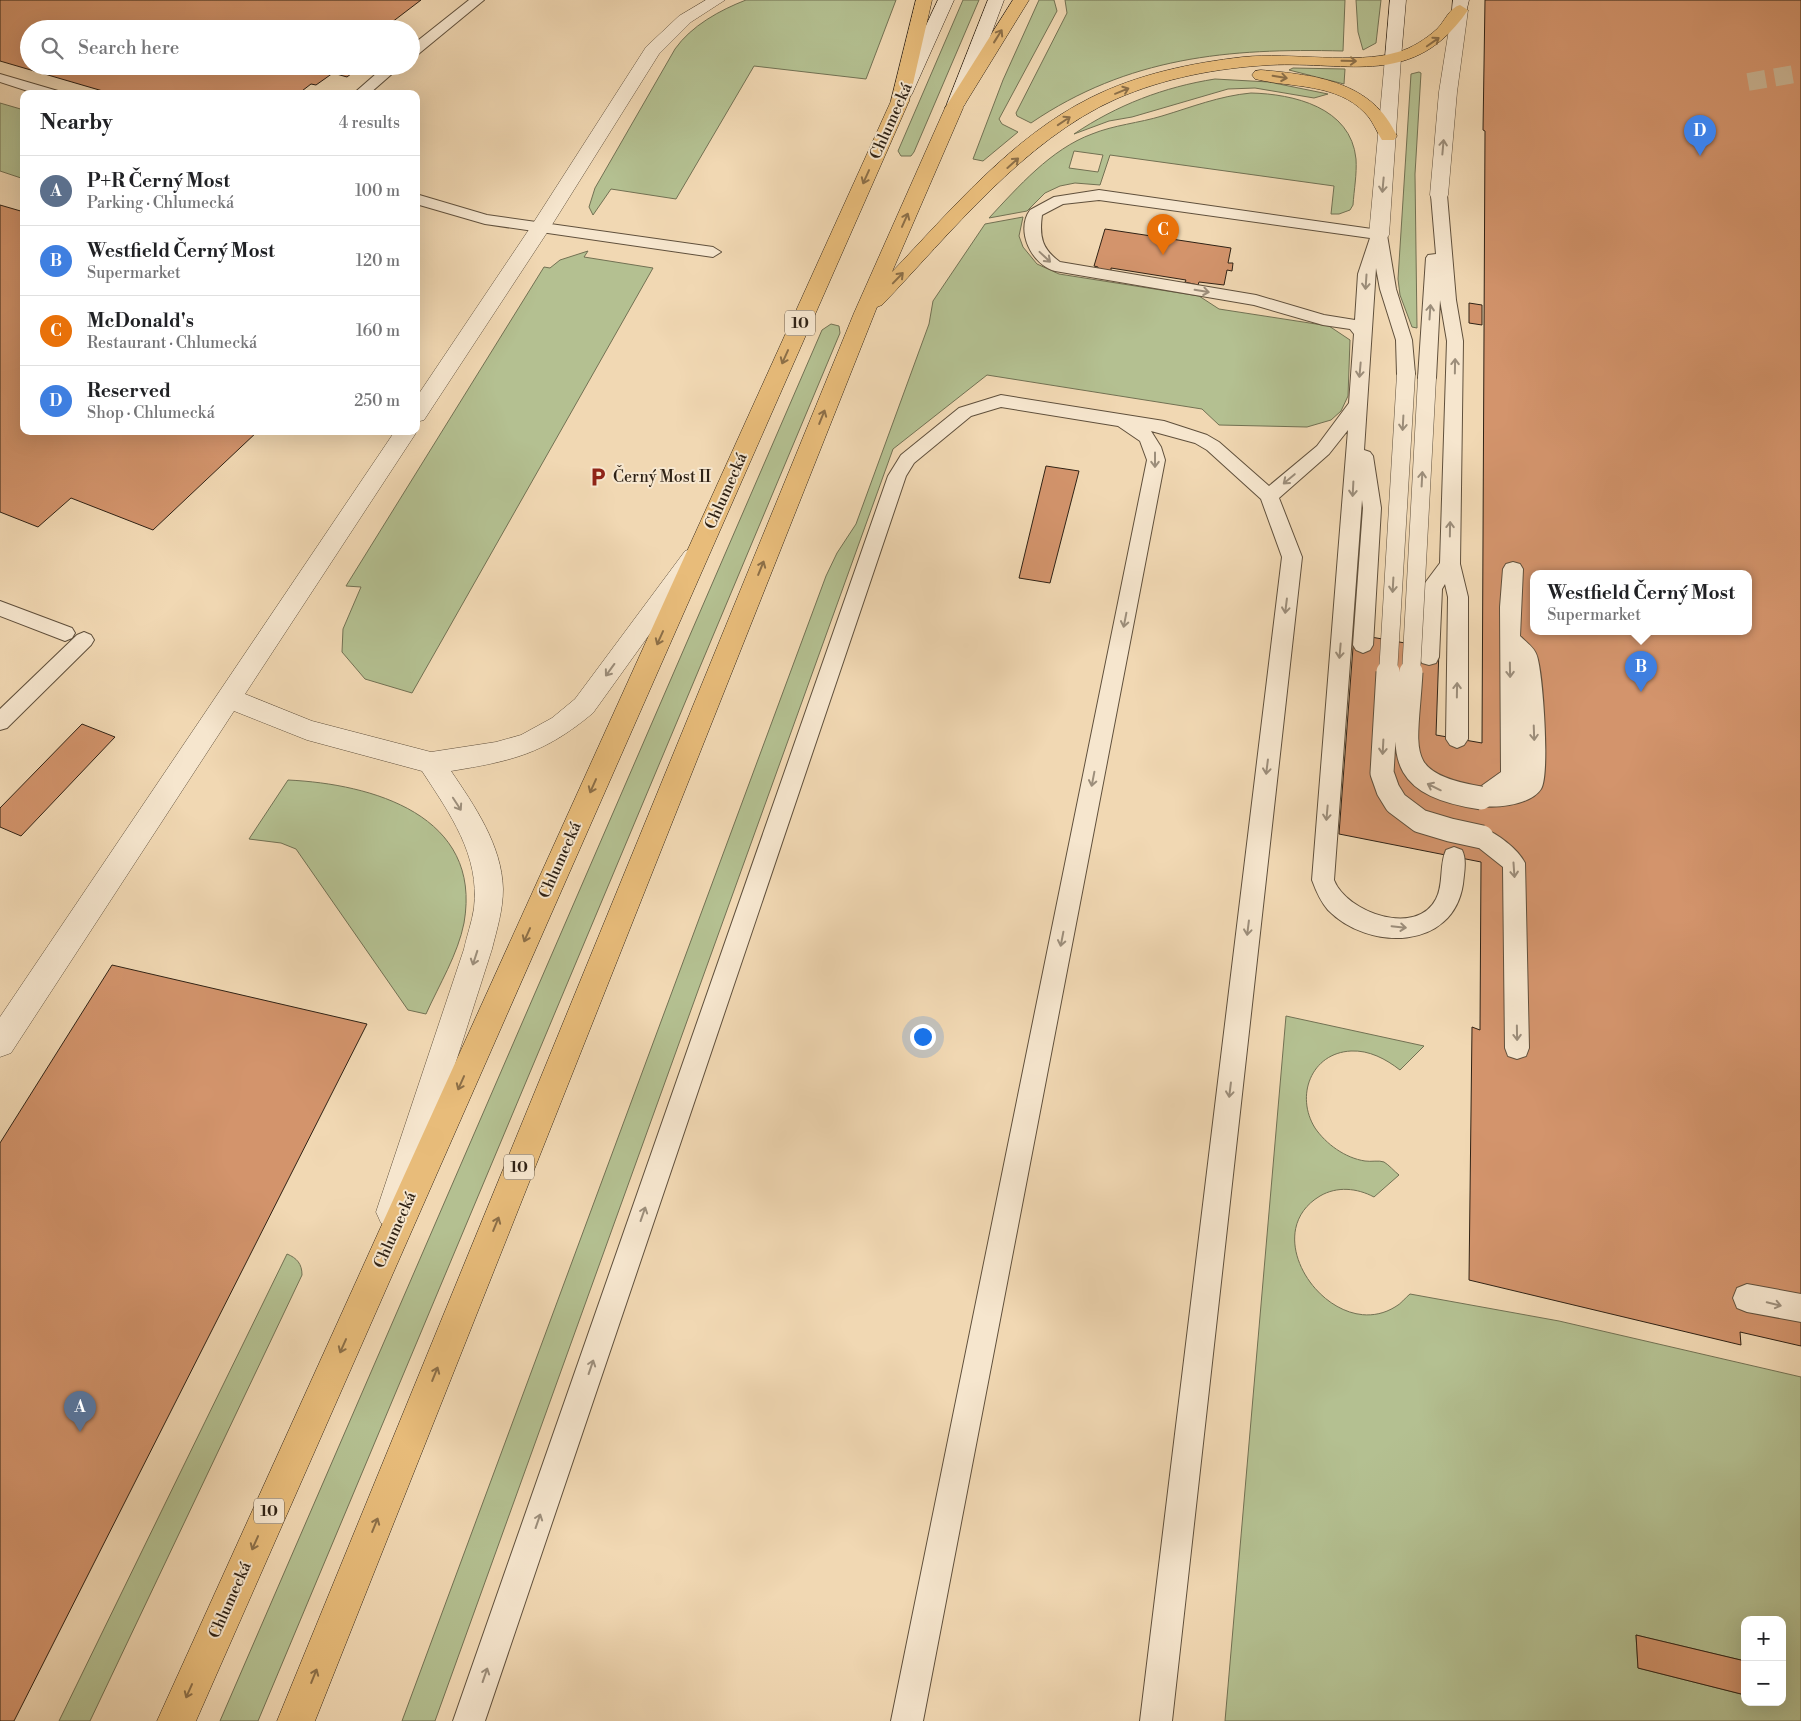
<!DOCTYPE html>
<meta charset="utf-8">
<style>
body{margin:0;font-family:"Libre Bodoni",serif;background:#f6f6f6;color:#202124}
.controls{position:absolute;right:15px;bottom:15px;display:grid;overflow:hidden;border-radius:10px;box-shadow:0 5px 20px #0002}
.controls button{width:45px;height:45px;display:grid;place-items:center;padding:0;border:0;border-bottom:1px solid #e0e0e0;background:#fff;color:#202124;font:25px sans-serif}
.you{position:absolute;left:922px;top:1036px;width:18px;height:18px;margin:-12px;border:4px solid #fff;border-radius:50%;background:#1a73e8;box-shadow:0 0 0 8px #1a73e833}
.badge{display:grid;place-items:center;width:32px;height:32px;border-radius:50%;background:#b45309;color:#fff;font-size:16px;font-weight:700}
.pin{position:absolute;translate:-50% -41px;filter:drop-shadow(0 1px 2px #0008)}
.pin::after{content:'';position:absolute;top:26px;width:18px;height:15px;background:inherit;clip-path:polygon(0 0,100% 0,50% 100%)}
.popup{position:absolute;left:1530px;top:570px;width:222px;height:65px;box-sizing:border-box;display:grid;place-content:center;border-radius:10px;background:#fff;filter:drop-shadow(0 1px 4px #0005);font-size:16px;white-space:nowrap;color:#757577}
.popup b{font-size:19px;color:#202124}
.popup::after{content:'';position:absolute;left:50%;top:100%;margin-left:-10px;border:10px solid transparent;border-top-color:#fff}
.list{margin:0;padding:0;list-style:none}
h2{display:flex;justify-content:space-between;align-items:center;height:65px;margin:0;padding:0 20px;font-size:21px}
h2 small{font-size:16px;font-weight:400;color:#757577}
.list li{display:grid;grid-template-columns:32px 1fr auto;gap:15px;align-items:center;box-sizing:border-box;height:70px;padding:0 20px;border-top:1px solid #e0e0e0}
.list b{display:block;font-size:19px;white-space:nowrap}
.list p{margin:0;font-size:16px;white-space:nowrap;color:#757577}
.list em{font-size:16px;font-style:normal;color:#757577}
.icon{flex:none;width:28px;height:28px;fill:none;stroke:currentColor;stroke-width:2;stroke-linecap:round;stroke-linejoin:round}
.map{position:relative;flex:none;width:1801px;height:1721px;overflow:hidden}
.search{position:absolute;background:#fff;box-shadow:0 5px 20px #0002;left:20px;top:20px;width:400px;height:55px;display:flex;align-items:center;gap:12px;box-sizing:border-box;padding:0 18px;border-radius:28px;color:#757577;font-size:19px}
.panel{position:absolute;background:#fff;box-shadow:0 5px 20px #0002;left:20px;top:90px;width:400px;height:345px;border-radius:10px}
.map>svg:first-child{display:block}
</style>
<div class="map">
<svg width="1801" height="1721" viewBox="0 0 1801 1721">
<rect width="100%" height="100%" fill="#f1d8b3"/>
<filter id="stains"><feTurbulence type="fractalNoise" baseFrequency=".004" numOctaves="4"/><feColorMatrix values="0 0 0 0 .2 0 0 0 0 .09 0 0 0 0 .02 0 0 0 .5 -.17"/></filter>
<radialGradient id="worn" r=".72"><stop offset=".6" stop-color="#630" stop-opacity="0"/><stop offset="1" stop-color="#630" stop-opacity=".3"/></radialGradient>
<path fill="#b4c091" stroke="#727153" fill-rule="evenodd" d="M746,0H896L866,79L754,66L676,199L611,189L593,215L589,207L595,188L675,49C691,26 720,10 746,0Z
M963,0H979L914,152L911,156H901L898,151Z
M1039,0H1054L1057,11L999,119L1002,124L1018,132L983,161L973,159L1003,80Z
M1065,0H1345L1343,51C1228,48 1128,57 1031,123L1017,116L1016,113L1067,13Z
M1356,0H1381L1376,43L1363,50L1358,32Z
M1293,68L1345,69L1344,84L1289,70Z
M1419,72L1421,73L1415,174L1417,328L1412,327L1400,295L1398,279L1411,74Z
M1215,79L1269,82L1328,94L1314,98L1255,88L1228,89L1132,117L1109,121L1074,134C1117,105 1164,87 1215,79Z
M1251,93C1293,94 1351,107 1356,159C1357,174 1354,190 1353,205L1350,210L1339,214H1331L1334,186L1110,155L1100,185L1075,183L1060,186L1045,193L1027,211L989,218C1018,187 1051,149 1092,134C1114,125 1139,123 1162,116C1192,107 1219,96 1251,93ZM1074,151L1103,155L1098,172L1069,168Z
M0,103L24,110V179L0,171Z
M1023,217L1019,236L1023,247L1037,264L1059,274L1199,296L1219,309L1329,326L1350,340L1348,396L1341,411L1331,420L1307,427L1219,425L1202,409L987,375L893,449L435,1721H402L826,576L837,553L856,524L929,324L933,301L985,224Z
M588,251L584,257L653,268L412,693L365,679L342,652L343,629L361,587L346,586L544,267L550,268L560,260Z
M831,324L839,326L840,333L258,1721H220L822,330Z
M288,780C372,784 483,815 464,923C458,954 439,985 426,1014L408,1010L296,849L281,843L249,839Z
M1286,1016L1424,1046L1400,1070C1386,1059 1369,1050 1351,1051C1311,1053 1295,1096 1315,1128C1326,1144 1345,1158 1365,1161C1371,1162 1379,1160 1384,1162C1389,1165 1394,1171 1399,1175L1374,1197C1357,1188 1337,1186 1320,1196C1253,1236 1333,1345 1395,1307C1401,1304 1405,1298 1410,1294L1559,1321L1801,1377V1721H1225ZM1745,1620H1782V1702H1745V1695L1638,1668L1636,1635L1745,1661Z
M287,1254C297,1258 302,1264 302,1275L90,1721H59Z"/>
<path fill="#d3946c" stroke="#2f2215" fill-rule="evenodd" d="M0,0H421L383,29H29V66H361L347,77L333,73L316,85L311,84L298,94H113L0,61Z
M1485,0H1801V1346L1740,1332L1741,1345L1469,1280L1472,1027L1480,1030L1481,862L1339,834L1354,634L1439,649L1436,735L1482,743L1485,131L1483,130ZM1534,573H1748V631H1534Z
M0,205L24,212V431H258L153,530L71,498L38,527L0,512Z
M1105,229L1231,248L1228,263H1233L1232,271L1227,270L1224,285L1199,282L1198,285L1185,282L1186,280L1111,268V271L1098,269V267L1094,266Z
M1469,303L1482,305V325L1469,323Z
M1046,466L1079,471L1050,583L1019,578Z
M82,724L115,737L21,836L0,827V808Z
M112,965L367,1024L14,1721H0V1143Z
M1636,1635L1745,1661V1695L1638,1668Z"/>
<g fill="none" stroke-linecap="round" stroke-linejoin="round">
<path stroke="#cab493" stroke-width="18" stroke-dasharray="18 9" stroke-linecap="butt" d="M1748,82L1801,73"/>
<defs>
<path id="service" d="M469,0H484L416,56L411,57V46Z
M385,66H401L369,94H353Z
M0,74L58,91L60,94H37L0,82Z
M1099,190L1379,230L1387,235L1396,289L1412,340L1415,374L1412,378H1400L1397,374L1396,340L1380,289L1376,268L1364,450L1370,452L1373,456L1381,508L1373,645L1370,650L1363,653L1356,650L1353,645L1363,508L1362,500L1334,880C1347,913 1417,937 1436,899C1444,884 1439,865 1446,850L1454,847L1462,850C1467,860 1464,873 1463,884C1453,951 1368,951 1328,910C1321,902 1316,891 1312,880L1348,430L1329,454L1279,498L1302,557L1172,1721H1140L1282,557L1261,499L1207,450L1195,443L1151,431L1161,447L1165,460L923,1721H891L1147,460L1140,441L1118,426L1001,407L971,416L914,463L906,476L485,1721H453L888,476L901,455L959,408L1001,395L1164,421L1207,435L1219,442L1269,486L1317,446L1349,403L1354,334L1350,329L1323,325L1254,305L1055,271C1032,265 1015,231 1030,210L1054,197ZM1099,200L1370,238L1358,274L1355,320L1324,315L1256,295L1060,262C1042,249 1039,237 1042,215L1063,204Z
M1439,190L1447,195L1456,300L1463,341L1460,564L1468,597V739L1464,745L1457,748L1450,745L1446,739L1448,597L1445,584L1442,589L1439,657L1436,663L1429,665L1422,663L1419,657L1422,587L1440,563L1447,341L1440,300L1436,378L1433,382H1421L1418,378L1426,258L1428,255L1436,254L1431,195Z
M416,194L487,215L713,247L721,252L713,257L485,224L416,204Z
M1513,562L1520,564L1523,569L1520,636C1526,642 1535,648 1537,656C1543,675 1550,775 1541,789C1530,806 1490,810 1473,804L1470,798L1473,792L1501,772L1500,607L1503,569L1506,564Z
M0,601L72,628L75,633L72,638L65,641L0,616Z
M84,632L91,635L94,640L91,645L7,728L0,730V709L77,635Z
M1482,828C1497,833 1518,849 1525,863L1529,1048L1526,1056L1517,1059L1508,1056L1505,1048L1503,867L1474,844L1471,837L1474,830Z
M1747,1284L1801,1294V1322L1747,1312L1737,1308L1733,1298L1737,1288Z"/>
<path id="minor" d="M1460,5L1468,10L1457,92L1448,195L1446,199H1432L1430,195L1439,92L1452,10Z
M1393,53L1399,54L1401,58L1389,235L1386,239H1372L1369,235L1385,58L1387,54Z"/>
<path id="tertiary" d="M706,0H725L691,22L659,54L550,228L424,420L416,422V398L530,228L646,47L679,16Z
M416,430L417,431L414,436L245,694L312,721L431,752L496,742L521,735L552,718L575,699L685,551L693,548L701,551L705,557L593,713C544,754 512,761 451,771C474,805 502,845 503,889C503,910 497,929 492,949L408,1212L403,1223L392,1228L381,1223L376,1212L464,949C467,935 472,922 474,908C480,855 450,814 422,771L307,740L234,711L11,1053L0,1057V1017L395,431Z"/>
<path id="secondary" d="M938,0H954L912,94L909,98H897L894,94Z
M988,0H1004L965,104L962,108H950L947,104Z
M1390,0H1406L1401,58L1399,62H1387L1385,58Z
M1453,0H1469L1466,13H1454L1452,10Z"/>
<path id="primary" d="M1460,5L1468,10C1414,89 1350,61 1270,65C1217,68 1164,78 1116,99C1024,140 950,234 882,305L877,307L315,1721H277L854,313L945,108L948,104H960L963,108L892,272C951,210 1012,137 1090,98C1138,74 1191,63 1243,57C1291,52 1355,65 1398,52C1412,48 1426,39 1437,29C1445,21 1449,8 1460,5Z
M1261,70C1315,75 1372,81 1397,136L1394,140H1382C1376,131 1373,121 1365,113C1337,83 1292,88 1255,79L1252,75L1255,71Z
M900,96L906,97L909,101L196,1721H157L891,101L894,97Z"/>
<path id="motorway" d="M916,0H932L909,101L906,105H894L891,101Z
M1013,0H1029L960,112H948L945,108Z"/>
</defs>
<use href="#service" stroke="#60503c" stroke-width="2"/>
<use href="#minor" stroke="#60503c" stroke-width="1"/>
<use href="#tertiary" stroke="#60503c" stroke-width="1"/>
<use href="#secondary" stroke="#2f2215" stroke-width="1"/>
<use href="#primary" stroke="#2f2215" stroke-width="1"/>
<use href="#motorway" stroke="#2f2215" stroke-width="1"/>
<use href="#service" fill="#f6e6ce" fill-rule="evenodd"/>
<use href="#minor" fill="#f6e6ce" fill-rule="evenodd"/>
<use href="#tertiary" fill="#f6e6ce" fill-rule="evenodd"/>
<use href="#secondary" fill="#f6e6ce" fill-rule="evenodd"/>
<use href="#primary" fill="#e8bc7a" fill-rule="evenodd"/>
<use href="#motorway" fill="#e8bc7a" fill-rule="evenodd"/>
<defs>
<path id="service-bridge-far1" d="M1388,674L1406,374
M1411,674L1427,378"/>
<path id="service-bridge" d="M1388,672L1382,773L1388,790L1396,803L1420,821L1450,830L1482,837
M1411,672C1407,749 1388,783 1481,798"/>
</defs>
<use href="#service-bridge-far1" stroke="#60503c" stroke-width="19" stroke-linecap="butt"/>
<use href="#service-bridge" stroke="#60503c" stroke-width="25" stroke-linecap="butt"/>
<use href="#service-bridge-far1" stroke="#f6e6ce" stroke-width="18"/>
<use href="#service-bridge" stroke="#f6e6ce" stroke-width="23"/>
</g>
<defs><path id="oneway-shaft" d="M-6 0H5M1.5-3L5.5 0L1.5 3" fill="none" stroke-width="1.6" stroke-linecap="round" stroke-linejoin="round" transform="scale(1.25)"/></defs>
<g stroke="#8c6f48">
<use href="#oneway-shaft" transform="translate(998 36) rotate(-58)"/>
<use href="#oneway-shaft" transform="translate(1433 42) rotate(-35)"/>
<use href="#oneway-shaft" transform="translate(1349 61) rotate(1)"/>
<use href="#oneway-shaft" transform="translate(1280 77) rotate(9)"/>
<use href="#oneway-shaft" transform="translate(1122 91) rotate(-22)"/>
<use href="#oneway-shaft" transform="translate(1064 121) rotate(-34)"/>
<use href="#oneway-shaft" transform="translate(1013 163) rotate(-42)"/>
<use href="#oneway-shaft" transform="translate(866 177) rotate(114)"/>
<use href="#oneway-shaft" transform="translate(905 220) rotate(-66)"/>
<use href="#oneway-shaft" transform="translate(898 278) rotate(-46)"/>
<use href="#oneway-shaft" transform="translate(785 357) rotate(114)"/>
<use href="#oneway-shaft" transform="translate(822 417) rotate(-68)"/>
<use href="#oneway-shaft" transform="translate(761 568) rotate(-68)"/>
<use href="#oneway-shaft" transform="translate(660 638) rotate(114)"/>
<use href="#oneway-shaft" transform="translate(593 786) rotate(114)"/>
<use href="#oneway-shaft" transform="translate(527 935) rotate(114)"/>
<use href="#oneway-shaft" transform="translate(461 1083) rotate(114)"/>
<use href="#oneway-shaft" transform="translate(496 1224) rotate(-68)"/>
<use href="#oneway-shaft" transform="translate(343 1346) rotate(114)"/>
<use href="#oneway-shaft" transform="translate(435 1374) rotate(-68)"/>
<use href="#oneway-shaft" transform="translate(375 1525) rotate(-68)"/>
<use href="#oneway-shaft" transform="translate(255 1543) rotate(114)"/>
<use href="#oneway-shaft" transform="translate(314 1676) rotate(-68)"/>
<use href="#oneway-shaft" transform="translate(189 1691) rotate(114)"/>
</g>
<g stroke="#9c8e7b">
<use href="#oneway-shaft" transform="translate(1443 147) rotate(-85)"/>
<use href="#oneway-shaft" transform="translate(1383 185) rotate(95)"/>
<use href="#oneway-shaft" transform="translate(1045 257) rotate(43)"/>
<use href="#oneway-shaft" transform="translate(1366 282) rotate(94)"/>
<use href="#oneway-shaft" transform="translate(1202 291) rotate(9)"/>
<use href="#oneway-shaft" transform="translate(1430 312) rotate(-86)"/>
<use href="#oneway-shaft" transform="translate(1455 366) rotate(-89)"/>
<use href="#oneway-shaft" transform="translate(1360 370) rotate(95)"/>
<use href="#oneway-shaft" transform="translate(1403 423) rotate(93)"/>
<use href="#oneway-shaft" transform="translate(1155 460) rotate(90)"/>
<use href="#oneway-shaft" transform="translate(1289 479) rotate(140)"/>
<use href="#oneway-shaft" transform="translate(1422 479) rotate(-87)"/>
<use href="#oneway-shaft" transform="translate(1353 489) rotate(93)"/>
<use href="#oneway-shaft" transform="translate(1450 529) rotate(-89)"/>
<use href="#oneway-shaft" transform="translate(1393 585) rotate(93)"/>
<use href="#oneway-shaft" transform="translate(1286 606) rotate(97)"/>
<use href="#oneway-shaft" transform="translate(1125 620) rotate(101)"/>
<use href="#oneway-shaft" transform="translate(1340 651) rotate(95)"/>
<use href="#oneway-shaft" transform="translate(610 670) rotate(126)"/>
<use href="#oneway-shaft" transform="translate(1510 670) rotate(89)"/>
<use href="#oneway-shaft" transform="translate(1457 690) rotate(-89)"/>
<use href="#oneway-shaft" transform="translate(1534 733) rotate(88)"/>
<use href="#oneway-shaft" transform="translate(1383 747) rotate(93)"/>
<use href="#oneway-shaft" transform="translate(1267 767) rotate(97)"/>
<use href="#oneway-shaft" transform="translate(1093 779) rotate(101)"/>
<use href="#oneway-shaft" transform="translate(1434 787) rotate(-154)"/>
<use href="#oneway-shaft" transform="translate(457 804) rotate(57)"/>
<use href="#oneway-shaft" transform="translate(1327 813) rotate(95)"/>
<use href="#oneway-shaft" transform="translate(1514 870) rotate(86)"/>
<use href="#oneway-shaft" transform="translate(1399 927) rotate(6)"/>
<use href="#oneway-shaft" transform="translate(1248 928) rotate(97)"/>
<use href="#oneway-shaft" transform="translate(1062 939) rotate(101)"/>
<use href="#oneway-shaft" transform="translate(475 958) rotate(108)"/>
<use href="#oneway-shaft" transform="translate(1517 1033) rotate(89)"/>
<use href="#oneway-shaft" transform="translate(1230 1090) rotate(97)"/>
<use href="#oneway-shaft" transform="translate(643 1214) rotate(-71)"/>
<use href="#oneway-shaft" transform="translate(1774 1304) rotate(14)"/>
<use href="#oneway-shaft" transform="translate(591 1367) rotate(-71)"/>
<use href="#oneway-shaft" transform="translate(538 1521) rotate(-71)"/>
<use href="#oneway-shaft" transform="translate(485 1675) rotate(-71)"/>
</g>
<defs>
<symbol id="parking-bare" viewBox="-9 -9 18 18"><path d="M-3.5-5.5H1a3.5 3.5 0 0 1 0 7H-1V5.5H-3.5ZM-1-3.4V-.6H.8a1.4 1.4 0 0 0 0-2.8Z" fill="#8f2418" stroke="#f6e6ce" stroke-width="2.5" paint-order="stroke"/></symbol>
</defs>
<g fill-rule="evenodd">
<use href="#parking-bare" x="584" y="463" width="28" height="28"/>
</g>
<g text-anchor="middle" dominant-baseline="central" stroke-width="4" stroke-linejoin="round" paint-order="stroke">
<g fill="#f6e6ce" stroke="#6b5d4c" stroke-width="1">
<rect x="785" y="310.5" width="30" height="25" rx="4"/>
<rect x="504" y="1154.5" width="30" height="25" rx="4"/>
<rect x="254" y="1498.5" width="30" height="25" rx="4"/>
</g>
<g font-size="15" font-weight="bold" fill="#2f2215">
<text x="800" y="323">10</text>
<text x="519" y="1167">10</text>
<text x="269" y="1511">10</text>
</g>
<g font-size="16" fill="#2f2215" stroke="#f6e6ce">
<text transform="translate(891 121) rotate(-66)">Chlumecká</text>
<text transform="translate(726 491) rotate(-66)">Chlumecká</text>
<text transform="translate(560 860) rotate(-66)">Chlumecká</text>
<text transform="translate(395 1230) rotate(-66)">Chlumecká</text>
<text transform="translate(230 1600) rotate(-66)">Chlumecká</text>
</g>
<g font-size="16" fill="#2f2215" stroke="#f6e6ce" text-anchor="start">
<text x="613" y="477">Černý Most II</text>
</g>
</g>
<rect width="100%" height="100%" filter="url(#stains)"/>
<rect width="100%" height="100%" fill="url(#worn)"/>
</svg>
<div class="controls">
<button>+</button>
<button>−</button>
</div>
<div class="you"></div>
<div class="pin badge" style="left:80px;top:1432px;background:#5c6f8a">A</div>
<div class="pin badge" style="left:1641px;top:692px;background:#3f7fe0">B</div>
<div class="popup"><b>Westfield Černý Most</b>Supermarket</div>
<div class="pin badge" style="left:1163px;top:255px;background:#e8710a">C</div>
<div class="pin badge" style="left:1700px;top:156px;background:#3f7fe0">D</div>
<div class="search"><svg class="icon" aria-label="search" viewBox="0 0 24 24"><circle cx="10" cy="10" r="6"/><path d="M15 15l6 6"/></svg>Search here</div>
<section class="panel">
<h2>Nearby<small>4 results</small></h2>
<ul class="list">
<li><span class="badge" style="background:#5c6f8a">A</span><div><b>P+R Černý Most</b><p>Parking · Chlumecká</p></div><em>100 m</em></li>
<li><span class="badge" style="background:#3f7fe0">B</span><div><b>Westfield Černý Most</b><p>Supermarket</p></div><em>120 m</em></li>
<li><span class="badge" style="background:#e8710a">C</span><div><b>McDonald's</b><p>Restaurant · Chlumecká</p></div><em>160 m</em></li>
<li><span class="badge" style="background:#3f7fe0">D</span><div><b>Reserved</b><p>Shop · Chlumecká</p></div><em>250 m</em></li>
</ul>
</section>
</div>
